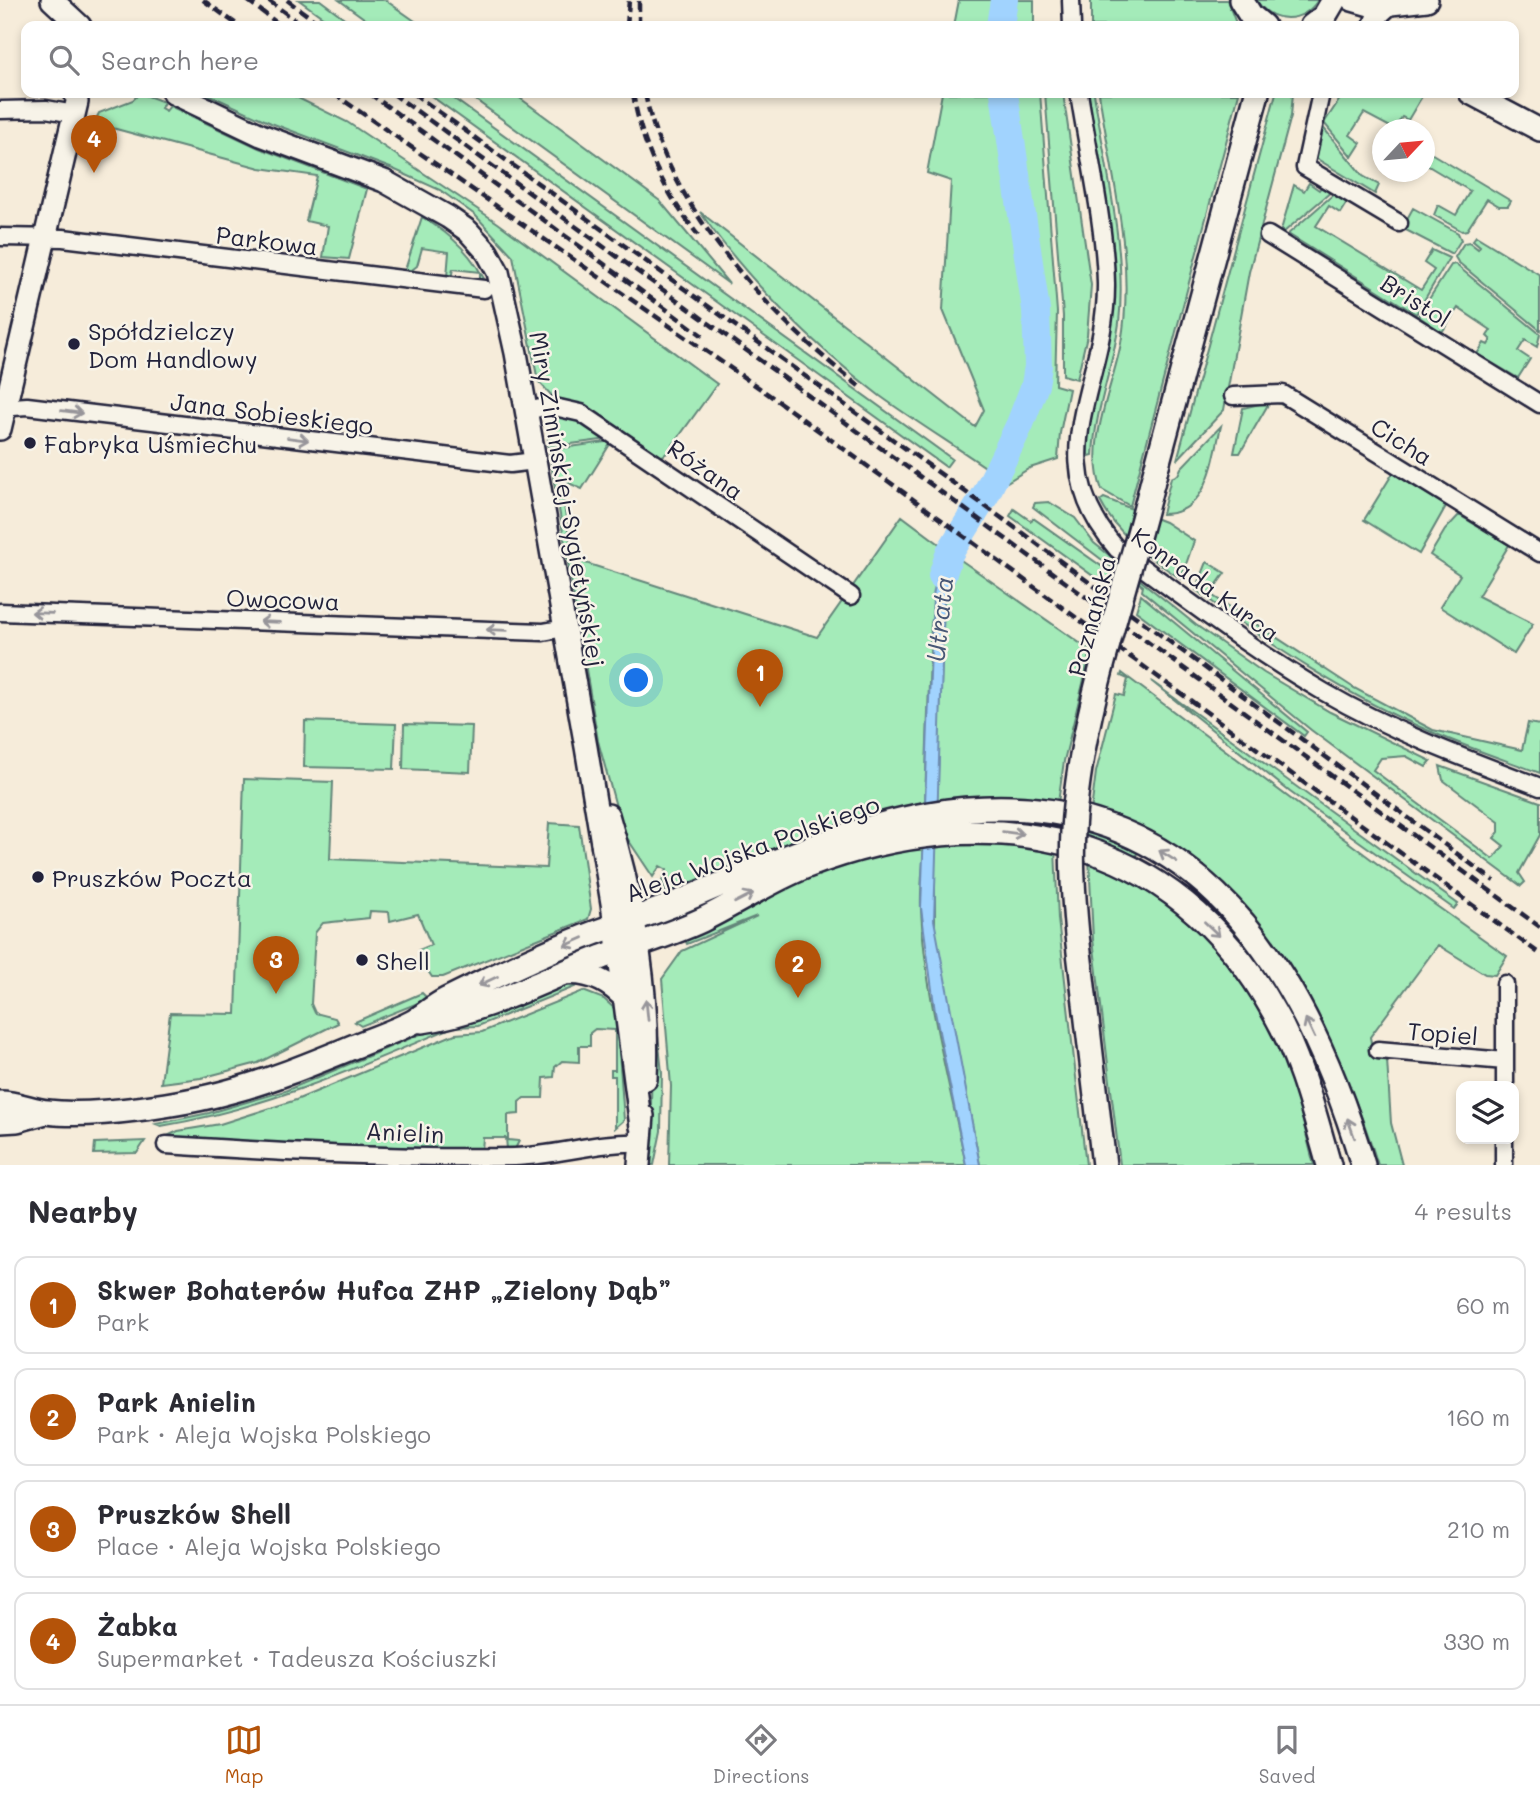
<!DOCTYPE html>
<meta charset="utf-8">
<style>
body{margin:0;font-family:Mali,sans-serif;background:#f2f2f3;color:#2b2b33}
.controls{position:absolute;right:21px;bottom:21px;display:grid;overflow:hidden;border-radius:14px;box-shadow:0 4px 10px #0003}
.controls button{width:63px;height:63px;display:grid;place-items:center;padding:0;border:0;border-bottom:2px solid #e1e1e2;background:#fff;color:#2b2b33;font:35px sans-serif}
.compass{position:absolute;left:1372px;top:119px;width:63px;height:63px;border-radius:50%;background:#fff;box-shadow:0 4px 10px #0003;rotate:64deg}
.you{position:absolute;left:637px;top:681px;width:24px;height:24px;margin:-18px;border:5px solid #fff;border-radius:50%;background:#1a73e8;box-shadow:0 0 0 10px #1a73e833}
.badge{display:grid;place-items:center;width:46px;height:46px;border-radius:50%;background:#b45309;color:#fff;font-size:23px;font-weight:700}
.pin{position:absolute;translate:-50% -58px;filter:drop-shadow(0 2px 4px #0008)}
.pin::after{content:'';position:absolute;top:37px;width:24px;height:21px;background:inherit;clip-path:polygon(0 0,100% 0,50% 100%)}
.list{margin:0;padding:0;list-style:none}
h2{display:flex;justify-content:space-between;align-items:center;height:91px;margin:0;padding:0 28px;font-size:30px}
h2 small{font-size:23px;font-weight:400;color:#7c7c81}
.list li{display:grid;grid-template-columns:46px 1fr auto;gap:21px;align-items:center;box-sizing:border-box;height:98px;margin:0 14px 14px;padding:0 14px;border:2px solid #e1e1e2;border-radius:14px}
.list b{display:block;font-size:26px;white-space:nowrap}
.list p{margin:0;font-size:23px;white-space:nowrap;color:#7c7c81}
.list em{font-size:23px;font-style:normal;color:#7c7c81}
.icon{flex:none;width:38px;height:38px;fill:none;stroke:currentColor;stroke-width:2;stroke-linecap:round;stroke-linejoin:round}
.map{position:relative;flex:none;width:1540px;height:1165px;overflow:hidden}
.search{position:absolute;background:#fff;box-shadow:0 4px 10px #0003;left:21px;right:21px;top:21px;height:77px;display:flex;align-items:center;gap:18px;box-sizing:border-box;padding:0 24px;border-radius:14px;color:#7c7c81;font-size:26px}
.sheet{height:539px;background:#fff}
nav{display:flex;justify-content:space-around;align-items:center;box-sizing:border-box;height:98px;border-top:2px solid #e1e1e2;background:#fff;font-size:19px;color:#7c7c81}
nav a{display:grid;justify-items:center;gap:4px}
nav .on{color:#b45309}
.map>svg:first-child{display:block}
</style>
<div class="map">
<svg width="1540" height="1165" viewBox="0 0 1540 1165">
<rect width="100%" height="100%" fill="#f6ecda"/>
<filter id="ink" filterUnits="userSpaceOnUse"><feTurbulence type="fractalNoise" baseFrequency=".0143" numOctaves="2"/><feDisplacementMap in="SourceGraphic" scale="14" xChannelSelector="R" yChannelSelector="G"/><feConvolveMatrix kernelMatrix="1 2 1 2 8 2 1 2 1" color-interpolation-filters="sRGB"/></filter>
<g filter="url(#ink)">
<path fill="#a4ebb9" stroke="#63867a" stroke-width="2" d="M299,0H320L355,26H335Z
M339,0H385L422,26H375Z
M959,0H997L994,26H954Z
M1009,0H1034V26H1005Z
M1091,0H1227L1237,26H1091Z
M1256,0H1318C1302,24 1272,24 1256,0Z
M140,93L164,102L161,108L166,111L170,106L259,148L367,189L349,259L323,257L328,226L306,221L317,176L260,168L94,123L99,113L133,100Z
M205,93H288L347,122L498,223L717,384L667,453L659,458L580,408L555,399L538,381L513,256L475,215L440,190L393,169L271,123Z
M427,93H446L952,459L946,467Z
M466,93H513L660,201L729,284Z
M942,93H997L1030,307L1032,367L1020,412L991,471C955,446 916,422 880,396C813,345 748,281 700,212L975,427L984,410L943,310L951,181L927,173Z
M1010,93H1040L1057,312L1055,385L1069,389L1060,433L1058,459L1030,468L1007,482L1001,478L1039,392L1045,345L1040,289Z
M1045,93H1063L1091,285L1087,335L1077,379L1063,375V316Z
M1087,93H1094C1105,166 1127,250 1119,323C1113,367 1095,410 1093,455L1086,457L1090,420L1109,337L1114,276Z
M1099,93H1239L1130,506L1102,490C1084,445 1113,387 1121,343C1136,261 1111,174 1099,93Z
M1276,93H1293L1291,116L1249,272L1224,410L1177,460Z
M1344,93H1424L1408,120L1402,117L1394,129L1364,113L1350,135L1361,143L1352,157L1324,123Z
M1321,125L1363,176L1379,185L1375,194L1314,157Z
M1424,149L1511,201L1508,206H1499L1487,199L1467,230L1462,231L1434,215L1438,205L1456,215L1470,191L1425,164Z
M1309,183L1319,190L1322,186L1332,191L1284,232L1281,230L1294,185L1304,191Z
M1335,193L1347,202L1340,213L1329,206L1316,226L1421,290L1434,270L1424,263L1432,250L1449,258L1416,314L1288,234Z
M1413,208L1458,233L1461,240L1452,254L1402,228Z
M422,217C453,236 474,255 489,289L484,297L462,294L480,283V272L453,269L451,278L447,277L449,252L422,248L417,266L408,273L376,271L375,267L405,270Z
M1476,236L1540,275V330L1458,262L1455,257L1464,243L1469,242L1478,249L1480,246L1473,240Z
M1455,264L1540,334L1537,347L1525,340L1518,351L1530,359L1518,378L1477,354L1484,343L1488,345L1491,340L1487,336L1491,330L1458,308L1442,332L1418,316L1451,265Z
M1276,400L1284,406L1276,402L1269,403L1240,453H1234L1243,408Z
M568,414L609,439L548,447C547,434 551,425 558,415Z
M1221,426C1213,460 1209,514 1162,514L1171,478L1178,475L1181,468Z
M612,441L582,489L562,480V487L555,488L549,450Z
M1393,473L1446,506L1419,554L1364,520Z
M560,496L563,499L573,559L817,637L902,516L946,549L931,624L925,801L667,893L662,880L667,870L660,866L653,877L623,832L598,741L557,497Z
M1104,498L1165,522L1194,541L1181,579C1150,558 1117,535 1100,501Z
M1049,502L1075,518L1094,543L1196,625L1264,673L1330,712L1431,761L1426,767L1406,756L1381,758L1373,770L1493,859L1504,846L1494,838L1499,832V822L1443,780L1440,766L1540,802V835L1519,873L1525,882L1521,886L1311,730L1142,591L1143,586L1116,565L1114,569L1033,507L1035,503Z
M1014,509L1031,521L1033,518L1111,573L1107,586L1010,516Z
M1459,515L1509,545L1478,596L1533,624L1514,654L1440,607L1460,575L1430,555L1445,530Z
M955,556L1091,651L1064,761L1058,803L999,796L937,801L944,599Z
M1207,562L1225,573L1210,594L1354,688L1433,730L1522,750L1528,723L1540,725V773C1505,760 1469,748 1434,733C1348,697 1270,645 1196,590Z
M1141,595L1307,732L1304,736L1136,611Z
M1122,673L1379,865L1507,956L1495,975L1485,974L1438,945L1370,1037L1374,1059L1387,1060L1391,1123L1402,1165H1378C1351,1079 1291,942 1221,884C1209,875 1193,868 1179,860C1150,844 1120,827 1091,811L1096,772L1116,694L1124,696L1128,679L1121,676Z
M1151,681L1458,904L1454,909L1290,792Z
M305,721L396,724L394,769L304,767Z
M404,724L472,726L470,772L403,769Z
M244,779L333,782L330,859L546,868L549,823L579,825L591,909L588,919L443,977H432L421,961L424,958L419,950L431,945L418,914L390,921L389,912L370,911L369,918L323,923L315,933L311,1004L315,1013L335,1018L338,1023L258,1063L201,1078L161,1083L170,1013L236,1014Z
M987,815L1089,829L1139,850L1134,859L1008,824L962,822Z
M946,841L1055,848L1058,919L1086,1165H980L935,933V844Z
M924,845C923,866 920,889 921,910C925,995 949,1081 966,1165H669L671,1086L662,979L682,951L757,916L687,944L684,937L834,865Z
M1089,858C1171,893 1237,961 1276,1042C1295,1080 1303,1124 1314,1165H1120L1093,939Z
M574,982L582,984L478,1026L453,1027C357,1068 264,1109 161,1126L156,1124L209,1113L285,1091L423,1033Z
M653,988L662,1073L661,1131L654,1165H650Z
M583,991L604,999L616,1010L624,1120L615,1128V1076H611V1070H615V1030L595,1029L590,1033V1046H579V1062L562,1061L555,1067L554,1077L544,1078L543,1098H524L519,1102V1114L508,1115V1140L519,1141L515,1149H507L506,1138H483L482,1150L161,1139L178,1131L220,1124L296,1100L455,1034L482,1032Z
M422,993L428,999L361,1026L355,1022Z
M145,1141L137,1153L94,1154L95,1143Z"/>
<path fill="#a1d3fe" stroke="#6e8cb0" stroke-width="2" d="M954,538L962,544L953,559L944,599L934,920L980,1165H966L935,1012L921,908L933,596L937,573Z"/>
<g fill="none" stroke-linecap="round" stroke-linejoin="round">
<path stroke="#a1d3fe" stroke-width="28" d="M1000,26L1004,0
M942,576L950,552L986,494L1020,424L1035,385L1038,366L1036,310L1004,93"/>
<defs>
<path id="minor" d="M1071,0L1072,26
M1079,93C1088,152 1105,225 1106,284C1107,386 1036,457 1117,549C1185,598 1251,650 1324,692C1393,732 1466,759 1540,787
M1321,93L1305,167L1399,223
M0,110L46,109L74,114
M1268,235L1540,404
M0,237L63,238L484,289
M1233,396L1283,394L1540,553
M0,408L27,406L510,464L535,461
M526,411L550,406L581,413L851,596
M0,612L543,632L565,628
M1378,1050L1505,1061
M1505,1086V984
M166,1145C281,1152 398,1159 514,1157C557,1156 598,1141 641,1143
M1504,1165V1139"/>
<path id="tertiary" d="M52,0L80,26
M1352,0L1373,6L1427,0
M1374,26L1379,13L1388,5
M173,93L261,135L384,181L448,217L468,231L487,252L498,272L516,353L586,747L612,903L641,1127
M1470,93L1540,130
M0,429L77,102L76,93
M608,815C634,901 650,989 646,1079
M562,974C587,971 609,981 626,1000
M639,1165L643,1115"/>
<path id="secondary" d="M1241,0L1251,16L1263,26
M1312,26L1324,17L1334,0
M1152,484L1257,93
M1077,935L1104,1165
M422,1021C485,1012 543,980 602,957C635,945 670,935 702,920C737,903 771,880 807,866C990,796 1174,831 1274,1012C1301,1059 1314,1113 1329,1165
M0,1103C17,1103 31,1110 47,1112C95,1118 185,1104 231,1091C276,1079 318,1061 360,1044C377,1037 396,1031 413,1022C424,1015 434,1006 446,1000C494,976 544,952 594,933C622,923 650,914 677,903C758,869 842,829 929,814C1179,772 1300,952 1363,1165
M0,1121L17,1120L46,1112"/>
</defs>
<use href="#minor" stroke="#22223b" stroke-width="21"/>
<use href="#tertiary" stroke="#22223b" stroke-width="26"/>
<use href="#secondary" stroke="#22223b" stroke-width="28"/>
<use href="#minor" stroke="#f7f3e8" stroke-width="16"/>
<use href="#tertiary" stroke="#f7f3e8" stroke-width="21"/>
<use href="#secondary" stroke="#f7f3e8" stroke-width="23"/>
<path stroke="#22223b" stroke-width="4.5" stroke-dasharray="10 5" stroke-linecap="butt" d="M203,0L239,26
M247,0L281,26
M268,0L303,26
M287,0L322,26
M627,26L629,0
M639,26V0
M333,93L768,394L1540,954
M369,93L703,336
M392,93L1540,927
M413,93L1021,532L1494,881
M633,93C641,145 665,193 698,235
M645,93C666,205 771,318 859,386"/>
<defs>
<path id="secondary-bridge" d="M1077,935C1073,892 1070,849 1075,806C1086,697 1126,590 1152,484"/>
</defs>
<use href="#secondary-bridge" stroke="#22223b" stroke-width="28" stroke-linecap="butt"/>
<use href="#secondary-bridge" stroke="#f7f3e8" stroke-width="23"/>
</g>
<defs><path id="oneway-shaft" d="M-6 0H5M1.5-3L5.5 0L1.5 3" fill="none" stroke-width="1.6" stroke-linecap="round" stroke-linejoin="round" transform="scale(1.75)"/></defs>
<g stroke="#97959a">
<use href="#oneway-shaft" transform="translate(72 412) rotate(7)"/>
<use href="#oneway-shaft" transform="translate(298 439) rotate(7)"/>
<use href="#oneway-shaft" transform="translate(42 613) rotate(-178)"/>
<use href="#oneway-shaft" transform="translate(270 622) rotate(-178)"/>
<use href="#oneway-shaft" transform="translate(497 630) rotate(-178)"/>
<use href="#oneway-shaft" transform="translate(1013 833) rotate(7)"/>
<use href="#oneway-shaft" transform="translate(1168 856) rotate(-148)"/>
<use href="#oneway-shaft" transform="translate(744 898) rotate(-27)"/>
<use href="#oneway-shaft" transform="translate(1212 929) rotate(44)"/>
<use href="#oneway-shaft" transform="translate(574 942) rotate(156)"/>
<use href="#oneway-shaft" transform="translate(488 981) rotate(155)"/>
<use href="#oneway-shaft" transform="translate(647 1010) rotate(-96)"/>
<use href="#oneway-shaft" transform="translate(1310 1028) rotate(-115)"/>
<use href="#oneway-shaft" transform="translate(1351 1128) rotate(-110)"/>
</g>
</g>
<g fill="#22223b" stroke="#f7f3e8" stroke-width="2.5">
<circle cx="74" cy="344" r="7"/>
<circle cx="30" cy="443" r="7"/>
<circle cx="38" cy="877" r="7"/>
<circle cx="362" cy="960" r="7"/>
</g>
<g text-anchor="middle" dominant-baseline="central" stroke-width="5" stroke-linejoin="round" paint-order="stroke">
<g font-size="24" fill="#22223b" stroke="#f7f3e8">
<text transform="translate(267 240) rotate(7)">Parkowa</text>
<text transform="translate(1416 300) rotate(32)">Bristol</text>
<text transform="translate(272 413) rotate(7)">Jana Sobieskiego</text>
<text transform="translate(1402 441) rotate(32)">Cicha</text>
<text transform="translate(706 469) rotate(35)">Różana</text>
<text transform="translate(568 499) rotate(80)">Miry Zimińskiej-Sygietyńskiej</text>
<text transform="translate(1206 584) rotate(36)">Konrada Kurca</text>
<text transform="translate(283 599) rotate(2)">Owocowa</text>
<text transform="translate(1091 616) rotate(-75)">Poznańska</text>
<text transform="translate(752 848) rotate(-20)">Aleja Wojska Polskiego</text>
<text transform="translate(1443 1033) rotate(5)">Topiel</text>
<text transform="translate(405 1132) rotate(3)">Anielin</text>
</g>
<g font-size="24" fill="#22223b" stroke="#f7f3e8" text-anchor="start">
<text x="88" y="330">Spółdzielczy<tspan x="88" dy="28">Dom Handlowy</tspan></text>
<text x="44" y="443">Fabryka Uśmiechu</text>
<text x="52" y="877">Pruszków Poczta</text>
<text x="376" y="960">Shell</text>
</g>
<g font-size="26" font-style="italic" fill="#485776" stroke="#f7f3e8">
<text transform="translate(939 619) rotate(-84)">Utrata</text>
</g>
</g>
</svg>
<div class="controls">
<button><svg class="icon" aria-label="layers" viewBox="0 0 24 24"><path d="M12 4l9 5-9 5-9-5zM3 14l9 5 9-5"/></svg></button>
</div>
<svg class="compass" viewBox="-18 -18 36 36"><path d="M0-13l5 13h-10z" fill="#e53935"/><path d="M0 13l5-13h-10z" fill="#7c7c81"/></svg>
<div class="you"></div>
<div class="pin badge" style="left:760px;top:707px">1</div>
<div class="pin badge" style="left:798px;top:998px">2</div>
<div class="pin badge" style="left:276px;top:994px">3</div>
<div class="pin badge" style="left:94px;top:173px">4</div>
<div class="search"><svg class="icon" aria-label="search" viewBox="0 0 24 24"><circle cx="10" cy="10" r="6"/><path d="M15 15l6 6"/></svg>Search here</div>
</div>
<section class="sheet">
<h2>Nearby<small>4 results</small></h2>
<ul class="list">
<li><span class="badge">1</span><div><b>Skwer Bohaterów Hufca ZHP „Zielony Dąb”</b><p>Park</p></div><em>60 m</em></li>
<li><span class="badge">2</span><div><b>Park Anielin</b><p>Park · Aleja Wojska Polskiego</p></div><em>160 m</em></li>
<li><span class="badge">3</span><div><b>Pruszków Shell</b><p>Place · Aleja Wojska Polskiego</p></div><em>210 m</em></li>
<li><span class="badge">4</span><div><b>Żabka</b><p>Supermarket · Tadeusza Kościuszki</p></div><em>330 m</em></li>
</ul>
</section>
<nav>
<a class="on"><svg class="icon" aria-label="map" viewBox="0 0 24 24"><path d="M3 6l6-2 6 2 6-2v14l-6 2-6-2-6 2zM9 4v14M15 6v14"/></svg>Map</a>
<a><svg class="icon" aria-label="directions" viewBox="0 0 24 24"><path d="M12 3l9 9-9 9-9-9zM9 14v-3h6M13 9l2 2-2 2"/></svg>Directions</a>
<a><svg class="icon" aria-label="saved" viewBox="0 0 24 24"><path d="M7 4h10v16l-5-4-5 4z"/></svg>Saved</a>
</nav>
